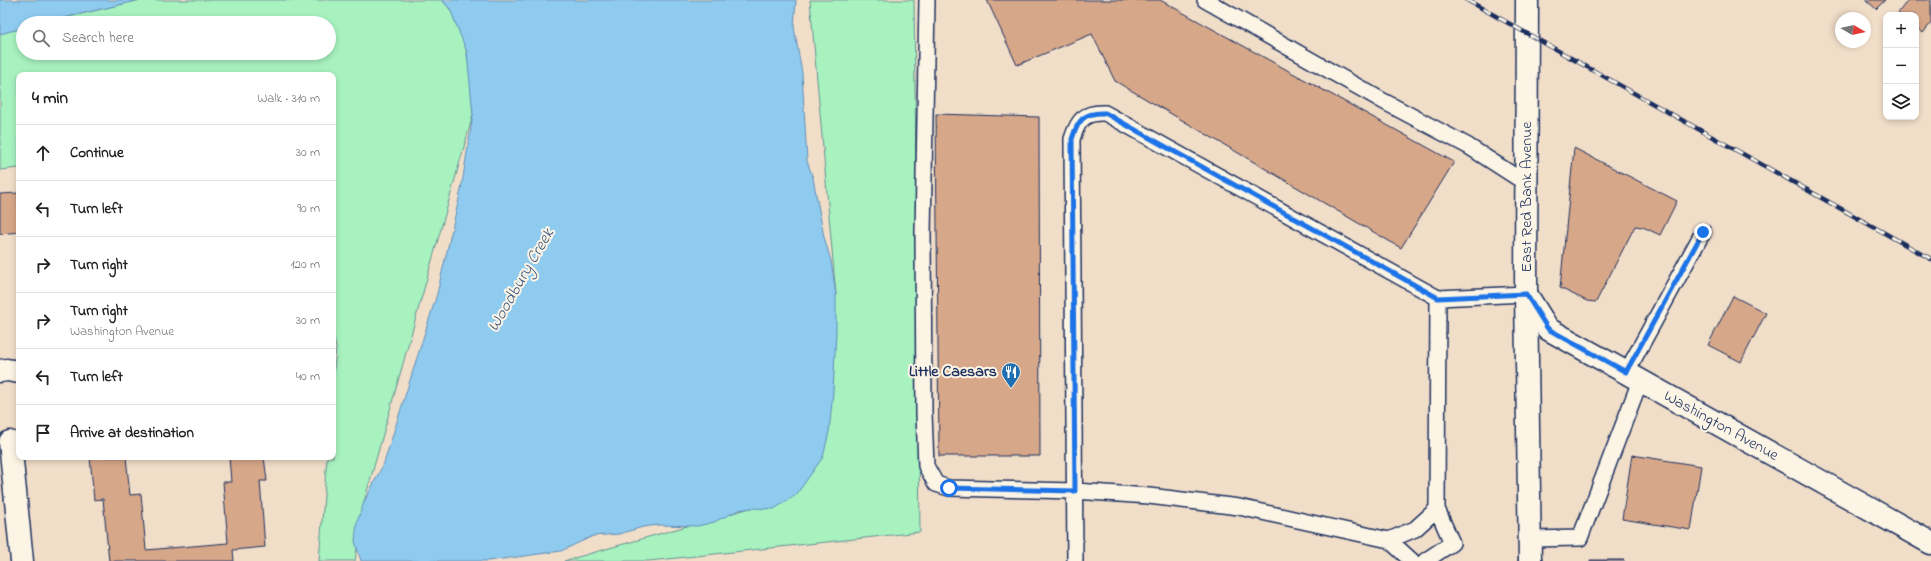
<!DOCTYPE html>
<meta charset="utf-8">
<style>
body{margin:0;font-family:"Indie Flower",sans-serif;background:#f6f6f6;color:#202124}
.controls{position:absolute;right:12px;top:12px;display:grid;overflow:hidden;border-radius:8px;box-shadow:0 2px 6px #0003}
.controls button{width:36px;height:36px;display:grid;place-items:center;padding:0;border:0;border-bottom:1px solid #e0e0e0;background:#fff;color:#202124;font:20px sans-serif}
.compass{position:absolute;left:1835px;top:12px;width:36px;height:36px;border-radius:50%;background:#fff;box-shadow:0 2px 6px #0003;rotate:99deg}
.stop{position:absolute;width:12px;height:12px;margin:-9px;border:3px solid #1a73e8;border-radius:50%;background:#fff}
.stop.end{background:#1a73e8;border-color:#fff;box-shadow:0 1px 4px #0008}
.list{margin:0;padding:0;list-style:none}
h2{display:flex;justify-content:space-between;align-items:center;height:52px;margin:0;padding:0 16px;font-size:17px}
h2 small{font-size:13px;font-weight:400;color:#757577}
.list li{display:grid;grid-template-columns:26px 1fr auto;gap:12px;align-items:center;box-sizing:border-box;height:56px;padding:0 16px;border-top:1px solid #e0e0e0}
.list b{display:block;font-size:15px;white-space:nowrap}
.list p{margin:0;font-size:13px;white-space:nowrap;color:#757577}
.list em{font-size:13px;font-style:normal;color:#757577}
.icon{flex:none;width:22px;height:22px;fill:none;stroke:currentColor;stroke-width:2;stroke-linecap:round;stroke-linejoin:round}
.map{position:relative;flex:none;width:1931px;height:561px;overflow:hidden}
.search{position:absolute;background:#fff;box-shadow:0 2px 6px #0003;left:16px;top:16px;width:320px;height:44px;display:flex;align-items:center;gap:10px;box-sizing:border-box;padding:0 14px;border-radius:22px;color:#757577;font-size:15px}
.panel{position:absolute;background:#fff;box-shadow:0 2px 6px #0003;left:16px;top:72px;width:320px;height:388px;border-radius:8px}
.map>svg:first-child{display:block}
</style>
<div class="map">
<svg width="1931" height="561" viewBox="0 0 1931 561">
<rect width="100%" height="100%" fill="#f1dec9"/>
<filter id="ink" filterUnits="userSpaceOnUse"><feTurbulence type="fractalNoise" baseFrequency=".025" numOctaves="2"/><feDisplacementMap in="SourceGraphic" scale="8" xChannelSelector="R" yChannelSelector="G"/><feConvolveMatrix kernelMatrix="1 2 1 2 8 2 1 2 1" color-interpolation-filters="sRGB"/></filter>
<g filter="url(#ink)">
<path fill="#a8f2c0" stroke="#62908f" d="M140,0H442C470,28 470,78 473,115L364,502L355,561H319L327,457H333V381L336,348L333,333V75H19V168L0,170V33L23,28V53H329V23H42Z
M810,0H914L920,532L649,561H564L796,495L836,295Z"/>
<path fill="#8fcbef" stroke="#618db5" d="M0,0H140L42,23H23V28L0,34Z
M442,0H796L794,27L802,73L807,161L813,178L824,237L831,261L836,295V332L833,392L829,432L823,457L796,495L774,509L751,508L739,510L714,522L698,526L658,525L643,527L619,534L593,536L561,551L488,561H361L355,541L357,522L364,502L384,463L437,294L461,190L473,115L467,52L450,9Z"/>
<path fill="#d7a789" stroke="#1b2f5e" d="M987,0H1160L1454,162L1401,248L1115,81L1092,34L1017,65Z
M1866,0H1885L1876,9Z
M1908,0H1931V23L1923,33L1916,27V15H1901L1898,13Z
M936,114L1039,117L1040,456H939Z
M1574,148L1677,201L1660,235L1643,227L1635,226L1596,302L1587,301L1560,288Z
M18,193L19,232L0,234V194Z
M1733,296L1766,313L1741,362L1708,345Z
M1632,455L1701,466L1691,530L1622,519Z
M90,457H126L130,495L141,494L146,550L228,543L223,482H231L229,457H264L267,481H260L265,547L233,550L234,561H109L103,499L94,500Z
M1590,560H1624V561H1590Z"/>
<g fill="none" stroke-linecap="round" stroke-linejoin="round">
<defs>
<path id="service" d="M927,0L923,234L924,413L926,466L936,484L949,488L1075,491L1149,496L1239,507L1389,540L1415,529L1437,509L1438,298
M1205,0L1383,101L1468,146L1527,184
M1626,373L1703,232
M1530,539L1580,538L1640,381
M1389,540L1412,561
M1075,561L1072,139C1078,120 1084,112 1105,113L1438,298L1526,294
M1425,561L1452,543L1437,509"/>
<path id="minor" d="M1526,294L1548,329L1931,543
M0,371L7,370L19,372
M10,442L22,561"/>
<path id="tertiary" d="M1527,0L1526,294L1530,561"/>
<path id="primary" d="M1530,561V560"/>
</defs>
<use href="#service" stroke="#1b2f5e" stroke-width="18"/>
<use href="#minor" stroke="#1b2f5e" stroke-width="25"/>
<use href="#tertiary" stroke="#1b2f5e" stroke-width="25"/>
<use href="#primary" stroke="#1b2f5e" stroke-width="25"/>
<use href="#service" stroke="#fcf5e5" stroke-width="15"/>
<use href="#minor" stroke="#fcf5e5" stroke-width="22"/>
<use href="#tertiary" stroke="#fcf5e5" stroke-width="22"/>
<use href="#primary" stroke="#fcf5e5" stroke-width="22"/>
<defs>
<path id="rail" d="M1467,0L1931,259"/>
</defs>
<use href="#rail" stroke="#1b2f5e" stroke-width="4.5"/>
<use href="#rail" stroke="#fcf5e5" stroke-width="3" stroke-dasharray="9" stroke-linecap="butt"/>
</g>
</g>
<g fill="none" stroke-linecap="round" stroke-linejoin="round" filter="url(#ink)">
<path stroke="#1a73e8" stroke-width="5" d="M949,488L1075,491L1072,139C1078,120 1084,112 1105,113L1438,298L1526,294L1548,329L1626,372L1703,232"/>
</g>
<defs>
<symbol id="restaurant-pin" viewBox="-11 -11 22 30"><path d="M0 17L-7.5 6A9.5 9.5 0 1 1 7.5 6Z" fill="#1f6fb2" stroke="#fcf5e5"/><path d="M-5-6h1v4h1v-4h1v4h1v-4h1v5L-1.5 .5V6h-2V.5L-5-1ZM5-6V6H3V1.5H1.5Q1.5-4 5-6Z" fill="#fff"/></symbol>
</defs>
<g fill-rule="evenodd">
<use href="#restaurant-pin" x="1000" y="361" width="22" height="30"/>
</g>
<g text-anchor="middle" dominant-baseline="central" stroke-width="4" stroke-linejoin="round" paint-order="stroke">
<g font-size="16" fill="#1b2f5e" stroke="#fcf5e5">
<text transform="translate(1527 197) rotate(-90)">East Red Bank Avenue</text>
<text transform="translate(1721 426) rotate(29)">Washington Avenue</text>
</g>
<g font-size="16" font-weight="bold" fill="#1b2f5e" stroke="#fcf5e5" text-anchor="end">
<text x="997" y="372">Little Caesars</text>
</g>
<g font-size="17" font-style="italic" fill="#385682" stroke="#fcf5e5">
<text transform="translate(521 280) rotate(-60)">Woodbury Creek</text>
</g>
</g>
</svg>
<div class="controls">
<button>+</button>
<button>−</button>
<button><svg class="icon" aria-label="layers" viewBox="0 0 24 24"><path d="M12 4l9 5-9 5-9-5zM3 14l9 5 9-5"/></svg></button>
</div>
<svg class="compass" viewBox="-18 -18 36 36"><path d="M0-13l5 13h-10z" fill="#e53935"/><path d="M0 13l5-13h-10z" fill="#757577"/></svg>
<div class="stop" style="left:949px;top:488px"></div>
<div class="stop end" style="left:1703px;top:232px"></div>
<div class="search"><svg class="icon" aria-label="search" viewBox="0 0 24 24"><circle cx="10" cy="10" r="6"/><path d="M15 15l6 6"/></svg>Search here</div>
<section class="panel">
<h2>4 min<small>Walk · 310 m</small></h2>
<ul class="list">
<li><svg class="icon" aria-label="ahead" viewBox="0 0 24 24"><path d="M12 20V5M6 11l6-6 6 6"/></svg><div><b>Continue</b></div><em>30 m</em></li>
<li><svg class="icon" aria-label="left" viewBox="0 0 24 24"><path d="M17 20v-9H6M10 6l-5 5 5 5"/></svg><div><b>Turn left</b></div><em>90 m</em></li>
<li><svg class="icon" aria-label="right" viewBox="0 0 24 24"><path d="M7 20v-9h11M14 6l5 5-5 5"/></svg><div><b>Turn right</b></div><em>120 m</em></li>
<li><svg class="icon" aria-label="right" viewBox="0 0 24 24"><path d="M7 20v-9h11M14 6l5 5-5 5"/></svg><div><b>Turn right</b><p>Washington Avenue</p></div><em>30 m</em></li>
<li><svg class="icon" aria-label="left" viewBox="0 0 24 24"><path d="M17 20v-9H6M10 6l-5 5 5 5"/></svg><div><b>Turn left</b></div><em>40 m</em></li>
<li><svg class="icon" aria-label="arrive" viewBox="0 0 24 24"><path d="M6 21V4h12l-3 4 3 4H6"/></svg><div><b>Arrive at destination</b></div></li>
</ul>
</section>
</div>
